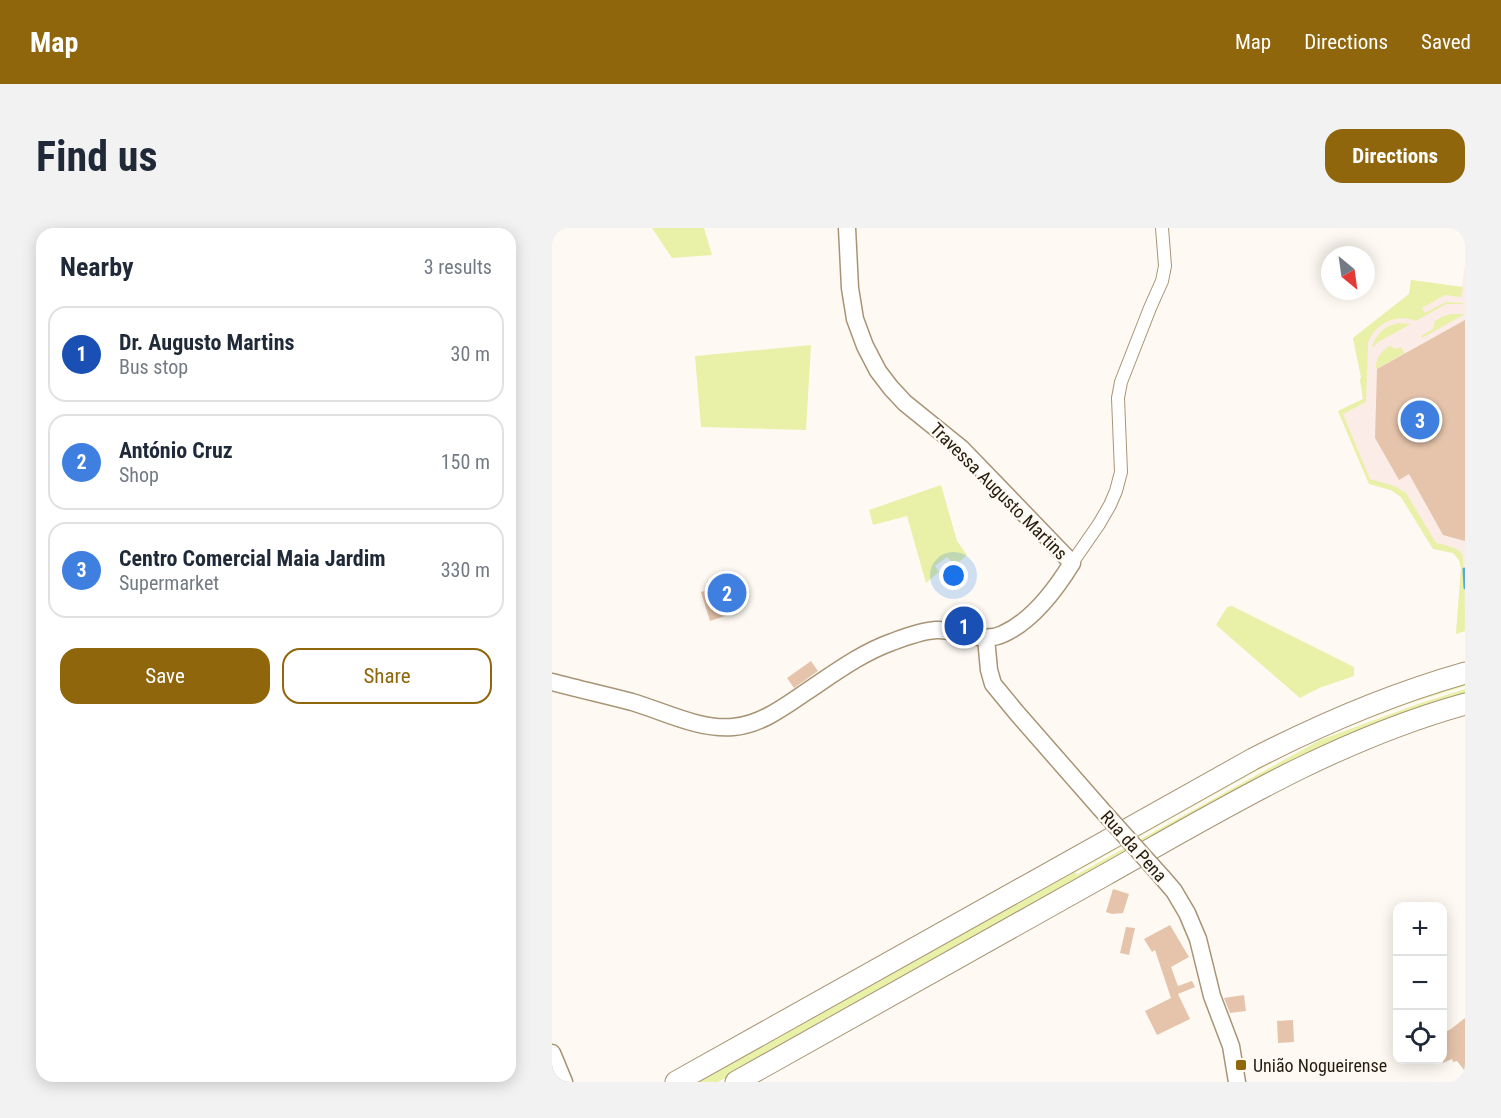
<!DOCTYPE html>
<meta charset="utf-8">
<style>
body{margin:0;font-family:"Roboto Condensed",sans-serif;background:#f2f2f3;color:#1f2937}
.controls{position:absolute;right:18px;bottom:18px;display:grid;overflow:hidden;border-radius:12px;box-shadow:0 3px 15px #0003}
.controls button{width:54px;height:54px;display:grid;place-items:center;padding:0;border:0;border-bottom:2px solid #e0e1e3;background:#fff;color:#1f2937;font:30px sans-serif}
.compass{position:absolute;left:769px;top:18px;width:54px;height:54px;border-radius:50%;background:#fff;box-shadow:0 3px 15px #0003;rotate:151deg}
.you{position:absolute;left:402px;top:348px;width:21px;height:21px;margin:-15px;border:4px solid #fff;border-radius:50%;background:#1a73e8;box-shadow:0 0 0 9px #1a73e833}
.badge{display:grid;place-items:center;width:39px;height:39px;border-radius:50%;background:#8f660c;color:#fff;font-size:20px;font-weight:700}
.pin{position:absolute;translate:-50% -50%;border:3px solid #fff;box-shadow:0 2px 6px #0006}
.list{margin:0;padding:0;list-style:none}
h2{display:flex;justify-content:space-between;align-items:center;height:78px;margin:0;padding:0 24px;font-size:26px}
h2 small{font-size:20px;font-weight:400;color:#747a83}
.list li{display:grid;grid-template-columns:39px 1fr auto;gap:18px;align-items:center;box-sizing:border-box;height:96px;margin:0 12px 12px;padding:0 12px;border:2px solid #e0e1e3;border-radius:18px}
.list b{display:block;font-size:22px;white-space:nowrap}
.list p{margin:0;font-size:20px;white-space:nowrap;color:#747a83}
.list em{font-size:20px;font-style:normal;color:#747a83}
.actions{display:flex;gap:12px;padding:18px 24px}
.actions a{flex:1;padding:14px 0;border:2px solid #8f660c;border-radius:18px;text-align:center;font-size:21px;color:#8f660c}
.actions .main{background:#8f660c;color:#fff}
.icon{flex:none;width:33px;height:33px;fill:none;stroke:currentColor;stroke-width:2;stroke-linecap:round;stroke-linejoin:round}
.map{position:relative;flex:none;width:913px;height:854px;overflow:hidden;border-radius:18px}
header{display:flex;align-items:center;gap:36px;box-sizing:border-box;height:84px;padding:0 30px;background:#8f660c;color:#fff}
header strong{font-size:28px}
nav{display:flex;gap:33px;margin-inline-start:auto;font-size:21px}
.intro{display:flex;align-items:center;justify-content:space-between;box-sizing:border-box;height:144px;padding:0 36px}
h1{margin:0;font-size:42px}
.button{padding:15px 27px;border-radius:18px;background:#8f660c;color:#fff;font-size:21px;font-weight:700}
main{display:flex;gap:36px;padding:0 36px}
aside{flex:1;background:#fff;border-radius:18px;box-shadow:0 3px 15px #0003}
.map>svg:first-child{display:block}
</style>
<header>
<strong>Map</strong>
<nav><a>Map</a><a>Directions</a><a>Saved</a></nav>
</header>
<div class="intro"><h1>Find us</h1><a class="button">Directions</a></div>
<main>
<aside>
<h2>Nearby<small>3 results</small></h2>
<ul class="list">
<li><span class="badge" style="background:#1a4fb4">1</span><div><b>Dr. Augusto Martins</b><p>Bus stop</p></div><em>30 m</em></li>
<li><span class="badge" style="background:#3f7fe0">2</span><div><b>António Cruz</b><p>Shop</p></div><em>150 m</em></li>
<li><span class="badge" style="background:#3f7fe0">3</span><div><b>Centro Comercial Maia Jardim</b><p>Supermarket</p></div><em>330 m</em></li>
</ul>
<div class="actions"><a class="main">Save</a><a>Share</a></div>
</aside>
<div class="map">
<svg width="913" height="854" viewBox="0 0 913 854">
<rect width="100%" height="100%" fill="#fefaf3"/>
<path fill="#fcece7" d="M913,36V403L904,406L909,340L907,332L901,325L881,321L849,269L839,262L817,256L786,183L811,171L808,152L809,149L801,110L857,66L859,52L910,59Z"/>
<path fill="#e9f0a7" d="M100,0H152L160,27L120,30Z
M859,52L911,59L909,69L893,67L870,80L873,85L894,74L910,75L911,76H894L864,93C845,85 823,95 816,115L814,174L791,186L818,251L842,258L854,265L884,315C892,317 905,319 910,326C913,336 913,389 913,403L904,406L909,340L907,332L901,325L881,321L849,269L839,262L817,256L786,183L811,171L808,152L809,149L801,110L857,66Z
M899,86H913L870,110L869,108L881,101L883,93L892,88Z
M846,95L859,96L826,114L820,120C823,107 832,98 846,95Z
M259,117L254,202L149,199L143,128Z
M838,118L844,121L849,119L853,125L824,141C824,129 828,124 838,118Z
M389,257L405,313L415,327L407,334L408,338L400,343L395,338L400,334L395,329L383,338L387,344L374,355L355,288L321,297L317,282Z
M680,378L802,439V448L767,460L748,470L664,397L675,379Z
M913,455V458L855,476L771,508L819,486Z
M913,461V467L685,563L166,854H143L722,530L761,513L695,548L524,644V647L768,512L866,476Z"/>
<g fill="none" stroke-linecap="round" stroke-linejoin="round">
<path stroke="#54abda" stroke-width="3" d="M912,341L913,360"/>
</g>
<path fill="#e5c4ab" d="M913,92V313L891,307L857,246L847,252L823,210L825,141Z
M177,356L185,384L158,393L149,364Z
M259,433L266,443L242,460L235,450Z
M561,661L577,666L571,685L560,686L554,684Z
M618,697L637,729L619,739L626,758L640,753L643,759L626,766L638,791L605,807L593,783L619,770L603,722L600,724L592,711Z
M574,699L583,700L577,727L568,725Z
M692,767L694,783L678,785L672,770Z
M913,790V843L905,833L901,834L900,831L891,835V805L899,801Z
M741,792L742,814L726,815L725,793Z"/>
<g fill="none" stroke-linecap="round" stroke-linejoin="round">
<defs>
<path id="street" d="M520,335L547,296L558,277L564,263L569,244L566,170L569,154L598,80L610,53L613,38L610,0"/>
<path id="secondary" d="M434,410L437,442L441,456L464,484L548,580
M0,454C26,461 53,467 80,474C111,483 147,502 181,499C208,497 232,479 254,464C281,446 309,425 340,414C353,409 370,403 384,402C406,401 430,416 451,406C480,393 504,361 520,335L410,221L353,175L339,160L326,143L313,118L303,91L298,60L295,0
M610,649L622,663L635,685L646,711L660,768L679,818L685,854
M0,825L12,854"/>
<path id="highway" d="M124,854L701,531C769,496 839,466 913,445
M184,854C307,785 430,716 553,647C670,581 783,512 913,476"/>
</defs>
<use href="#street" stroke="#a89475" stroke-width="14"/>
<use href="#secondary" stroke="#a89475" stroke-width="19"/>
<use href="#highway" stroke="#a89475" stroke-width="23"/>
<use href="#street" stroke="#fff" stroke-width="12"/>
<use href="#secondary" stroke="#fff" stroke-width="16"/>
<use href="#highway" stroke="#fff" stroke-width="21"/>
<defs>
<path id="secondary-bridge" d="M548,580L610,649"/>
</defs>
<use href="#secondary-bridge" stroke="#a89475" stroke-width="19" stroke-linecap="butt"/>
<use href="#secondary-bridge" stroke="#fff" stroke-width="16"/>
</g>
<rect fill="#8f660c" stroke="#fefaf3" stroke-width="2" x="683" y="831" width="12" height="12" rx="3"/>
<g text-anchor="middle" dominant-baseline="central" stroke-width="4.5" stroke-linejoin="round" paint-order="stroke">
<g font-size="18" fill="#221b0e" stroke="#fefaf3">
<text transform="translate(447 263) rotate(45)">Travessa Augusto Martins</text>
<text transform="translate(582 618) rotate(48)">Rua da Pena</text>
</g>
<g font-size="18" fill="#221b0e" stroke="#fefaf3" text-anchor="start">
<text x="701" y="837">União Nogueirense</text>
</g>
</g>
</svg>
<div class="controls">
<button>+</button>
<button>−</button>
<button><svg class="icon" aria-label="locate" viewBox="0 0 24 24"><circle cx="12" cy="12" r="6"/><path d="M12 2v4M12 18v4M2 12h4M18 12h4"/></svg></button>
</div>
<svg class="compass" viewBox="-18 -18 36 36"><path d="M0-13l5 13h-10z" fill="#e53935"/><path d="M0 13l5-13h-10z" fill="#747a83"/></svg>
<div class="you"></div>
<div class="pin badge" style="left:412px;top:398px;background:#1a4fb4">1</div>
<div class="pin badge" style="left:175px;top:365px;background:#3f7fe0">2</div>
<div class="pin badge" style="left:868px;top:192px;background:#3f7fe0">3</div>
</div>
</main>
